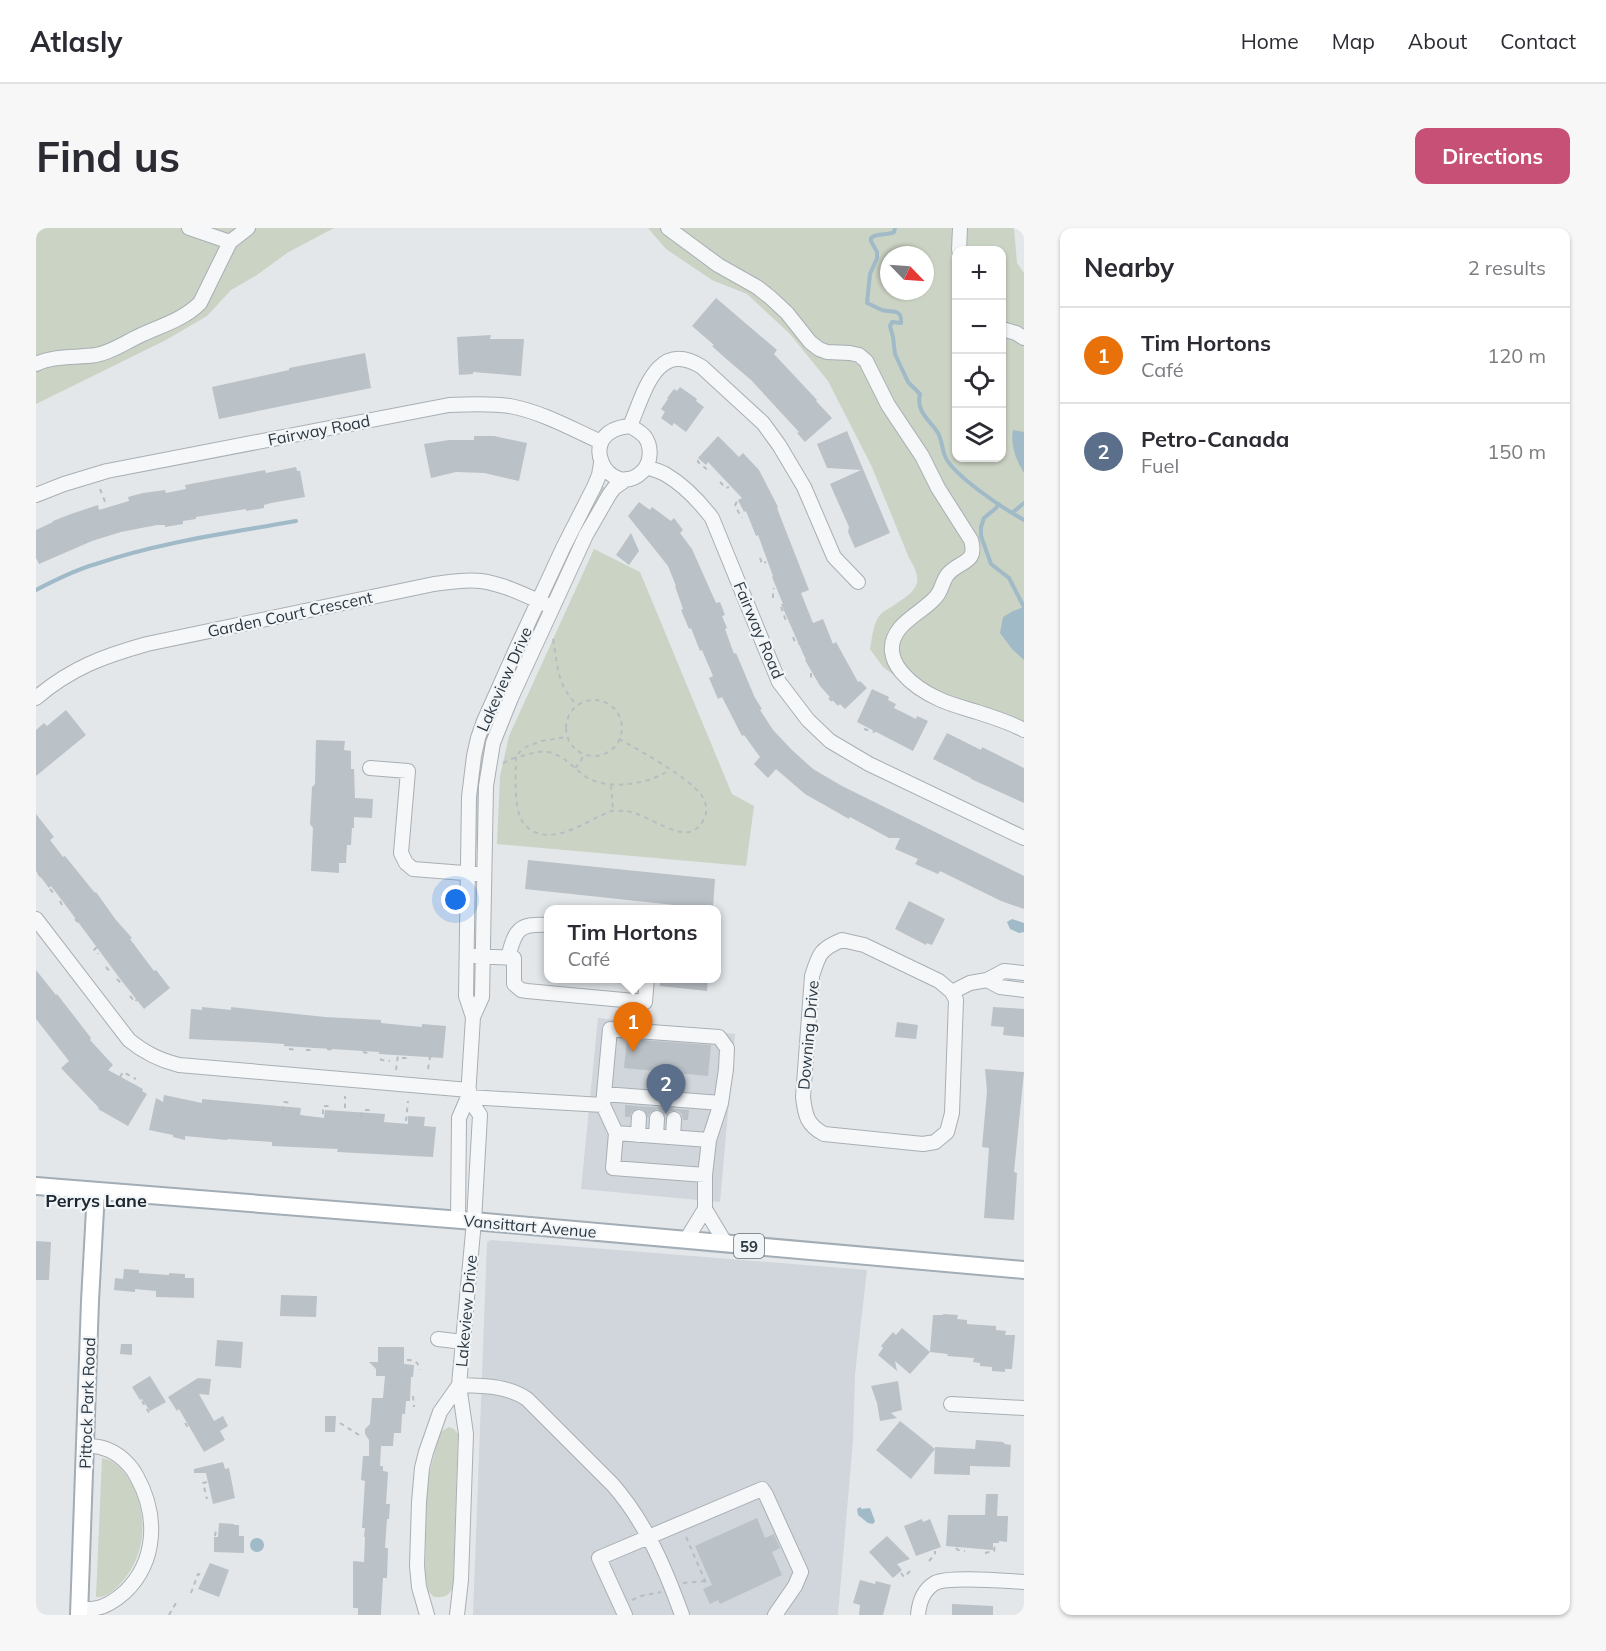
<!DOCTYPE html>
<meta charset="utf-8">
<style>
body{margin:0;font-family:Mulish,sans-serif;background:#f7f7f7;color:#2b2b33}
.controls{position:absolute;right:18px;top:18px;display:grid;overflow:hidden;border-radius:12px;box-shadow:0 2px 4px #0004}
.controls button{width:54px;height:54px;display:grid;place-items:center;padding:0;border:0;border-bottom:2px solid #e1e1e2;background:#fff;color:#2b2b33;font:30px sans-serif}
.compass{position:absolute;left:844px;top:18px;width:54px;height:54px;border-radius:50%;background:#fff;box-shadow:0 2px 4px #0004;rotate:115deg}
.you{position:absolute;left:420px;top:672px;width:21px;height:21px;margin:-15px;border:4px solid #fff;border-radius:50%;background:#1a73e8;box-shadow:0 0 0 9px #1a73e833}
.badge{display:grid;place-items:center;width:39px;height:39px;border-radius:50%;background:#c75076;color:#fff;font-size:20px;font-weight:700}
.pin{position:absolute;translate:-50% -50px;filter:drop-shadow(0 2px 3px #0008)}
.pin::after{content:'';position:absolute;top:32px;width:21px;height:18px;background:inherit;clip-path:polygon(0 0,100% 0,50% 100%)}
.popup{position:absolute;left:508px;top:677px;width:177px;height:78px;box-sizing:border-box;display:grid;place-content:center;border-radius:12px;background:#fff;filter:drop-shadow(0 2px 4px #0005);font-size:20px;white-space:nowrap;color:#7c7c81}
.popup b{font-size:22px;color:#2b2b33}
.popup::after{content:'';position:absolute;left:50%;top:100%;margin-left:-12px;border:12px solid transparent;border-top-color:#fff}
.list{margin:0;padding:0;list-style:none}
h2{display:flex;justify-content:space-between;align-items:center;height:78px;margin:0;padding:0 24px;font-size:26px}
h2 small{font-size:20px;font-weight:400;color:#7c7c81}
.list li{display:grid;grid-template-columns:39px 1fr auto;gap:18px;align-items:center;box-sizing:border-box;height:96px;padding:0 24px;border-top:2px solid #e1e1e2}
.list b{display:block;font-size:22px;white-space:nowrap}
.list p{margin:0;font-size:20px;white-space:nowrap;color:#7c7c81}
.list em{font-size:20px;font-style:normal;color:#7c7c81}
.icon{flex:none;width:33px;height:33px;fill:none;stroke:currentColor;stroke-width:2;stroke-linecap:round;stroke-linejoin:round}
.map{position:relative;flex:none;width:988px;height:1387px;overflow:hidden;border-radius:12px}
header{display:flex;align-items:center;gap:36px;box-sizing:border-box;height:84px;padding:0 30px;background:#fff;border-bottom:2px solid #e1e1e2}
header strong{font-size:28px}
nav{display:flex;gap:33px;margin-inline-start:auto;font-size:21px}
.intro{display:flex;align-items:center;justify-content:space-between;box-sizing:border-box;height:144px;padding:0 36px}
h1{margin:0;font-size:42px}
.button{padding:15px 27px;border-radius:12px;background:#c75076;color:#fff;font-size:21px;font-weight:700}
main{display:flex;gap:36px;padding:0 36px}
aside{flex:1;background:#fff;border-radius:12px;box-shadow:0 2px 4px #0004}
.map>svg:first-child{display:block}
</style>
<header>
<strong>Atlasly</strong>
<nav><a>Home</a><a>Map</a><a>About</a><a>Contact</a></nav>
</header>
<div class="intro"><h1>Find us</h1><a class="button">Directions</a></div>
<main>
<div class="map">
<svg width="988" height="1387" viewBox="0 0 988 1387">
<rect width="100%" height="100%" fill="#e3e7ea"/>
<path fill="#d1d6dc" d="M562,790L699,806L684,974L545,961Z
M455,1012L831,1042L819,1146L817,1212L802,1387H437L451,1014Z"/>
<path fill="#cbd3c4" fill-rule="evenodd" d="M0,0H298L251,25L221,47L195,62L171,88L130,112L0,176Z
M612,0H978L981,35L988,45V509L866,453L847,439L834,421C836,410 837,394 845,386C848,383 853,380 857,378C879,363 890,357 873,330L836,239L792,153L754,106L711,66L676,52L630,21ZM921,22H966V230H921ZM853,27H889V63H853Z
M565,257L571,261L524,350L518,356L542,298Z
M558,321L604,344L696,566L718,578L710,638L461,616L464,548L473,508Z
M495,400H498L500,402L461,490L442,615L441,619L438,620L439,565L442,541L451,499Z
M413,1199L418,1201L422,1206L417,1358C414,1368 408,1370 398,1369L392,1363L389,1346L391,1254L403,1208L406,1203Z
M66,1230C78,1232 87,1241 94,1253C113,1286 111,1327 84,1356C78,1363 69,1370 60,1369Z"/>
<path fill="#a0bac8" d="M977,202L988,204V245C980,232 974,217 977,202Z
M988,379V432L976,421L964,405L967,389L977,383Z
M976,691L988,695V704L983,705L974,701L971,694Z
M824,1279L826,1281L834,1280L839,1293L837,1296L832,1295L822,1287L821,1281Z
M214 1317a7 7 0 1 1 14 0a7 7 0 1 1-14 0Z"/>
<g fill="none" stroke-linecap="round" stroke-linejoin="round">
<path stroke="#a0bac8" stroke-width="4" d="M859,0L858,4C851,8 842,4 835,10V13L841,24V30L834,46L831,75C836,77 841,80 846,82C856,85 866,80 865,95L856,94L854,98L857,109L859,126L872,154L884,166C880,182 891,190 900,202C907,210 905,223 911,232C923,251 968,281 988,292
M963,276L959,281L948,290L945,299V308L955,336L973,350L988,379
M976,285L988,275
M0,362C19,352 39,342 60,336C124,314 193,305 260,293"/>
</g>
<path fill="#bac1c7" d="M680,70L741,122L738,126L781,172L780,173L796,190L769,214L761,205L763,204L715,152L688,129L676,118L678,117L656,98Z
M455,107L454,111H488L485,148L437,144V146L423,147L421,109Z
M329,125L335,160L183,191L176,159L253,142V140Z
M644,159L661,171L660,173L668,179L650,204L638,195L636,198L625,190L629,184L625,181L632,171L631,170L638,161L641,163Z
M811,203L854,305L819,320L812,304L813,299L794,256L825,242L791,240L781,216Z
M438,208H458L491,215L483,253L448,245L420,244L395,250L388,216L413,212H438Z
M682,208L703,229L707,225L723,242L742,279L741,280L773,362L765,365L777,395L787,391L797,416L800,414L822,454L824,453L831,460L809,481L804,476L802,478L784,458L769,432H770L745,376H747L736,349L737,348L722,307L720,308L710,283L708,284L702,272L706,270L672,234L670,237L662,230Z
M260,239L261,243H264L269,269L235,275L228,277V280L210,283V281L160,289V291L147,293V296L129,299V297H121L85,304L56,313L3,336L0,330V302L17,294V293L35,286L62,277L63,282L93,273L92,269L107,265L129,262L130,265L150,261L149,257L229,242L230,245Z
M603,274L614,282L616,279L635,293L638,290L647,302L644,305L656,321L680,375L684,374L689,387L686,388L691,400L689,401L698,426L700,425L719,470L726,481L724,482L737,502L756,522L777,541L806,558L988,648V681L965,673L904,643L902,646L879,636L882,631L859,621L864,610H853L814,589L813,591L769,566L740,541L732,550L718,536L724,529L708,507L706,508L686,469L682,471L673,450L677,448L666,422L664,423L655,400L653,401L645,382L647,381L639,358H640L632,338L592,288Z
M595,305L603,323L593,337L580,327Z
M836,461L853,469L852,472L860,476L858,480L880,491L881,488L892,493L877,523L821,494Z
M30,482L50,507L0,548V502L8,495L11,498Z
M911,505L945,522L946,519L988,540V575L935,551V550L897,531Z
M280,512L309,513L308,522L315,523V541H318L319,570L337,571L336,590L318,589V600H316L315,617H311L310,635H303V645L275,643L277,600L274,596L276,559L279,556Z
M0,586L18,609L14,612L27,629L29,628L59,665L60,664L80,692L96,710L94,711L118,743L120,742L134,760L108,781L85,752L28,675L15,658L13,660L0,643Z
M492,632L679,651L677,681H641L638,677L489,661Z
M873,673L909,691L896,717L891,715L890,717L859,701Z
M0,742L20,767L21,766L55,810L54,812L77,837L72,842L107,861L106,863L111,866L92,898L62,881L63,880L25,840L33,833L0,791Z
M624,750H672L671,763L624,758Z
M166,779L195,782V779L289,789L345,792V795L365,797L386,799V796L410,798L407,830L343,826V824L248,818V816L217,814L153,811L155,781L166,782Z
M957,779L988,781V809L967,807L968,799L955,798Z
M861,794L882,797L880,811L859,809Z
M591,811L675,817L672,848L588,840Z
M949,841L988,844L978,944L981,945L978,992L948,990L953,920L946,919L951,863Z
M128,867L166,875V871L265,880L264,887L288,890L289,882L349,886L348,894L372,896V888L389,889L388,898L400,899L397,929L301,924L302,921L236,918V914L192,911L191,912L149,908V912L137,909V907L113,902L120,870L127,874Z
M589,877L653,882L652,892H647L646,886L642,883H634L630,888L626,883L621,881L614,885L612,890L608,882L603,880L596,884L594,889H589Z
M0,1013L15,1014L13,1052H0Z
M88,1041L103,1042V1045L133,1047V1045L149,1046V1050H158V1070L120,1069V1063L99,1061V1064L78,1062L79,1050L87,1051Z
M245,1067L281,1068L280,1089L244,1088Z
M907,1086L922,1087L921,1091L931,1092V1096L960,1098V1102L970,1103L969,1107H979L976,1141H969V1144L956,1143V1139L944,1138V1135L937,1134L938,1130L911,1128L912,1126L894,1124L874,1146L859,1133L861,1143L842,1127L847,1120L845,1118L857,1104L860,1107L866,1100L894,1124L897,1087H907Z
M181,1112L207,1114L205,1140L179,1138Z
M85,1116H96V1127L84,1126Z
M342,1119H368V1136L378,1137L377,1149H375L374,1173H370L369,1186H366L365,1205H358L357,1218H345L344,1238H347V1243L352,1244L350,1276H354L353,1291H351L349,1320H352L351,1350H347L345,1384V1387H322V1380H317V1333L328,1334L329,1309H328L329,1300H326L329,1253L325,1252L327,1228H333V1212L329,1206V1201L334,1196L336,1170H347L349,1148H340V1141L333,1134H342Z
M114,1148L130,1174L114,1183L106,1171L104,1172L96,1159Z
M162,1150L175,1151L173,1167L163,1166L178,1193L187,1188L192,1198L184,1203L189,1212L168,1224L143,1181L141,1183L132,1169Z
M862,1153L866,1182L855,1185L861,1190L844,1193L841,1175L835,1158Z
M289,1188H300L299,1204H289Z
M864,1193L899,1221L875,1251L840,1222Z
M940,1212L967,1214L969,1216L975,1217L974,1239L934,1238V1247L898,1246L899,1219L939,1221Z
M187,1234L189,1241L193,1240L199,1270L177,1276L170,1245H158V1241Z
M950,1266H962L961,1288H972L971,1314L963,1313V1315H957V1322L910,1318L912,1287H949Z
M721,1290L729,1310L738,1306L744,1320L736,1324L746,1347L684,1376L682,1372L674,1376L667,1361L676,1357L659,1318Z
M886,1291L887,1294L894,1291L905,1319L880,1328L868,1298Z
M183,1295L198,1296V1297H203V1308H208V1325L178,1324V1309H182Z
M851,1308L874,1331L861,1336L866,1342L857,1350L833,1324Z
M174,1335L193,1342L183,1369L162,1361Z
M824,1352L839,1356L840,1353L855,1357L847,1387H823L824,1377L817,1375Z
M916,1376L957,1378V1387H916Z"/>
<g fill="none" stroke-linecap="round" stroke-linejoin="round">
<defs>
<path id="minor" d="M153,0L194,14
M632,0L682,37L721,59L735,70L751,85L774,114L783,121L791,124L814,125L823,127L830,133L852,177L886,228L902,260L935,312C942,336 924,332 912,346C906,353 906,363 899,370C889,381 874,388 864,400C838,432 880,461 905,472C916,477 929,480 941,484C957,489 973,494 988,502
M923,22L924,0
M966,101L980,105L988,110
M0,136C18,127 40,130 60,127C76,124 88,115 103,108C124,98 147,92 164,75L194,14L212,0
M594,198C608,166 620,110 666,139L727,195L743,217L768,259L798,329L822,354
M594,198C599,201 605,204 609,209C616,219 615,234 607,243C574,276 535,203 594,198Z
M610,239C616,241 623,243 629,246C648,257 663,273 676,290L743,454L772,492L794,513L833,536L988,610
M0,267L28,256L71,243L413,177C433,176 454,175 474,178C506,184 536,201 565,214
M0,470C35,440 68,428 111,416L398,356C413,354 429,351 445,353C467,356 489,367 509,376
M334,540L372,543L365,625L370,635L377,641L441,646
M0,691L93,812C109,825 123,832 143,837L433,862
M806,712L828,717L903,753L916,764L920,772L916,885L911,904L899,914L887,916L788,906C771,897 769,887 767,869L776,748C783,726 784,721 806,712Z
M438,728L478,730V756L485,762L491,763L609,774L611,750
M472,730C479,701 483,695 513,697
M951,752L964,759L988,762
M916,764L934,755L951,752L968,743L988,745
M437,789L430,768L433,569L438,528L442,510L448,493L482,417L527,320L558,259L563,247L565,235
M568,866L685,875
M432,869L567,877L574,801L683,809L691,820L690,841L685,875L673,912L669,947V981
M567,877L580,905
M602,907L603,889
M620,908L621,890
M637,909L638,891
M669,947L577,940L580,905L673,912
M422,992L423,890L432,869L437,789L446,769L450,558L457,515L475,470L550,307L573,267L578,260L591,251
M650,1012L669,981L690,1016
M402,1111L427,1114
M423,1157C447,1158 470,1157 491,1171L577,1257C610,1295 629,1340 646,1387
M915,1176L988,1180
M43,1382C49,1381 56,1381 61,1380C72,1378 81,1371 89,1364C121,1333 122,1287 101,1249C95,1237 82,1224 67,1220C62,1218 55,1218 49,1218
M391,1387L383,1359L381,1338L383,1274L386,1240L390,1224L404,1184L423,1157
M421,1387L425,1352L430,1206L423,1157L438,993L444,887L432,869
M589,1387L563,1330L726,1261L730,1267L765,1344L759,1358L739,1387
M882,1387C883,1375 887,1362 899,1355C913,1348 969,1353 988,1354"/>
<path id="major" d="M0,958L438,993L988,1042
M43,1387L54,1073L60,963"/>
</defs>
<use href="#minor" stroke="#a8afb4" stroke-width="16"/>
<use href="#major" stroke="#a3adb5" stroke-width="20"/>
<path stroke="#b8bdc1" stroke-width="2" stroke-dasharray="4.5 4.5" stroke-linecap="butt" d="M662,232V234L673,243
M684,254L690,260L693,259
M64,261L70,276
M701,274L700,275L699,278L706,290
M724,330L726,336L730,334
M737,370V362L738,360
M745,379L750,393
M757,409L759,414L763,416
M517,411C522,437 520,456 541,477
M775,445V454
M793,470L800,476
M530 500a28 28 0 1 1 56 0a28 28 0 1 1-56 0Z
M828,501L839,504
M583,511C603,522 654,550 666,568C669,572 671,579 670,585C669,589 667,594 664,597C648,619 611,584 589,583C585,583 579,582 576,583C551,591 517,621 491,599C476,587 480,547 480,529C491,528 500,522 512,524C528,527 537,540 550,549C573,563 613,556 634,542
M467,535L480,529L485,522L492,518L505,513L531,509
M539,540L544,535L548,526
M575,557L577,582
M2,645L6,650
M14,661L19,667
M24,673L27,679
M39,691L43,695
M61,719L58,722L62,726
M70,739L75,745
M81,751L86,756
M94,768L99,774L101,771
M253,821L261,822
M291,821L299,822
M270,822H275
M327,824L335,826
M366,830H372
M344,831L346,832L354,833
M392,841L394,829H396
M360,842L362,827
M84,849L87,844L100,851
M309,880V868
M247,883L248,874L257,875
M287,886V878H297
M325,889L326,884L328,882H337
M370,893L372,873
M371,1132C380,1132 382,1134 384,1142
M377,1168L378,1179
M106,1173L114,1186
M149,1195L154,1202
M304,1195L323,1207
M171,1254L167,1255L171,1271
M179,1308L180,1302
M650,1309L670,1355
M920,1320L922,1322L929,1323
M949,1325L958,1323L959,1317
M893,1333L899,1326V1323
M865,1345L868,1349L874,1343
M647,1355L669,1353
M155,1365L162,1346L166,1347
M596,1372L605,1368L625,1364
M133,1387L140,1375"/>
<use href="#minor" stroke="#f5f7f8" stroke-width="14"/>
<use href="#major" stroke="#fff" stroke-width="16"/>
</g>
<g text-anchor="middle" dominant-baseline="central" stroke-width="4.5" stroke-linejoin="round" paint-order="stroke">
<rect fill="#f2f5f7" stroke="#677078" stroke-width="1.5" x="698" y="1006" width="30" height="24" rx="4.5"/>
<g font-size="15" font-weight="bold" fill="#2b3741">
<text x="713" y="1018">59</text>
</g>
<g font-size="16" fill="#2b3741" stroke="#f2f5f7">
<text transform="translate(283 202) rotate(-11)">Fairway Road</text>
<text transform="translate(254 386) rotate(-12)">Garden Court Crescent</text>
<text transform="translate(723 402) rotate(67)">Fairway Road</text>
<text transform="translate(468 451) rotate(-66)">Lakeview Drive</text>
<text transform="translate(772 807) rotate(-85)">Downing Drive</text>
<text transform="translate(494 998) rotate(5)">Vansittart Avenue</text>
<text transform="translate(430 1083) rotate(-85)">Lakeview Drive</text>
<text transform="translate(51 1175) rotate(-88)">Pittock Park Road</text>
</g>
<g font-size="18" font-weight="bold" fill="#1d2832" stroke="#f2f5f7">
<text x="60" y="972">Perrys Lane</text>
</g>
</g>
</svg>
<div class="controls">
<button>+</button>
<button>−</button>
<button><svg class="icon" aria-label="locate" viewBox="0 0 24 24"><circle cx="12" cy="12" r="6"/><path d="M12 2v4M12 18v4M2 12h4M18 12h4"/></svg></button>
<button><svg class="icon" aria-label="layers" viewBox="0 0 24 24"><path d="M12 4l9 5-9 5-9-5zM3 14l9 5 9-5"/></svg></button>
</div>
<svg class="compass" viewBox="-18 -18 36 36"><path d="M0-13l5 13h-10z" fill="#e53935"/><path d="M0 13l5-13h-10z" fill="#7c7c81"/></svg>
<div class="you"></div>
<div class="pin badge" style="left:597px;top:824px;background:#e8710a">1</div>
<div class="popup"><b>Tim Hortons</b>Café</div>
<div class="pin badge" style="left:630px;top:886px;background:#5c6f8a">2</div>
</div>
<aside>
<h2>Nearby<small>2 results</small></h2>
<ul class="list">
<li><span class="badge" style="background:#e8710a">1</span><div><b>Tim Hortons</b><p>Café</p></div><em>120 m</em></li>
<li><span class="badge" style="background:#5c6f8a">2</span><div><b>Petro-Canada</b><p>Fuel</p></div><em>150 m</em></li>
</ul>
</aside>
</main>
